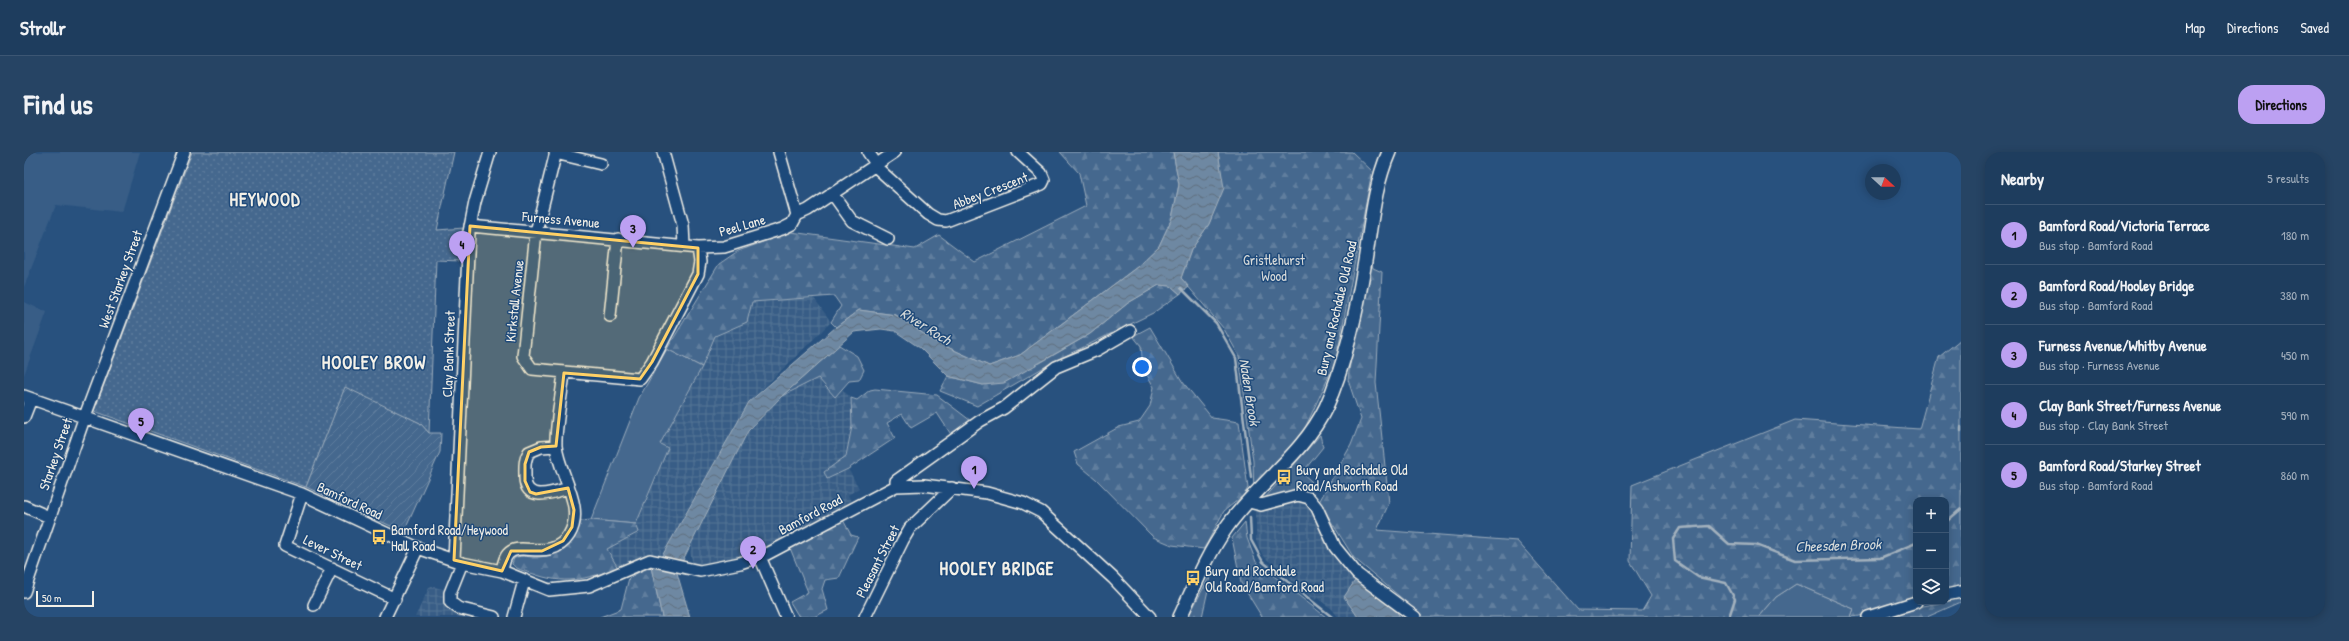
<!DOCTYPE html>
<meta charset="utf-8">
<style>
body{margin:0;font-family:"Patrick Hand",sans-serif;background:#264464;color:#f1f3f6}
.controls{position:absolute;right:12px;bottom:12px;display:grid;overflow:hidden;border-radius:8px;box-shadow:0 2px 10px #0003}
.controls button{width:36px;height:36px;display:grid;place-items:center;padding:0;border:0;border-bottom:1px solid #3c5673;background:#1e3d5e;color:#f1f3f6;font:20px sans-serif}
.compass{position:absolute;left:1841px;top:12px;width:36px;height:36px;border-radius:50%;background:#1e3d5e;box-shadow:0 2px 10px #0003;rotate:111deg}
.scale{position:absolute;left:12px;bottom:10px;width:58px;box-sizing:border-box;padding-left:4px;border:2px solid #f4f1e8;border-top:0;font-size:11px;line-height:14px;white-space:nowrap;color:#f4f1e8;-webkit-text-stroke:3px #1f4a7a;paint-order:stroke}
.you{position:absolute;left:1118px;top:215px;width:14px;height:14px;margin:-10px;border:3px solid #fff;border-radius:50%;background:#1a73e8;box-shadow:0 0 0 6px #1a73e833}
.badge{display:grid;place-items:center;width:26px;height:26px;border-radius:50%;background:#bca0f2;color:#111;font-size:13px;font-weight:700}
.pin{position:absolute;translate:-50% -33px;filter:drop-shadow(0 1px 2px #0008)}
.pin::after{content:'';position:absolute;top:21px;width:14px;height:12px;background:inherit;clip-path:polygon(0 0,100% 0,50% 100%)}
.list{margin:0;padding:0;list-style:none}
h2{display:flex;justify-content:space-between;align-items:center;height:52px;margin:0;padding:0 16px;font-size:17px}
h2 small{font-size:13px;font-weight:400;color:#a1aebc}
.list li{display:grid;grid-template-columns:26px 1fr auto;gap:12px;align-items:center;box-sizing:border-box;height:60px;padding:0 16px;border-top:1px solid #3c5673}
.list b{display:block;font-size:15px;white-space:nowrap}
.list p{margin:0;font-size:13px;white-space:nowrap;color:#a1aebc}
.list em{font-size:13px;font-style:normal;color:#a1aebc}
.icon{flex:none;width:22px;height:22px;fill:none;stroke:currentColor;stroke-width:2;stroke-linecap:round;stroke-linejoin:round}
.map{position:relative;flex:none;width:1937px;height:465px;overflow:hidden;border-radius:16px}
header{display:flex;align-items:center;gap:24px;box-sizing:border-box;height:56px;padding:0 20px;background:#1e3d5e;border-bottom:1px solid #3c5673}
header strong{font-size:19px}
nav{display:flex;gap:22px;margin-inline-start:auto;font-size:14px}
.intro{display:flex;align-items:center;justify-content:space-between;box-sizing:border-box;height:96px;padding:0 24px}
h1{margin:0;font-size:28px}
.button{padding:10px 18px;border-radius:16px;background:#bca0f2;color:#111;font-size:14px;font-weight:700}
main{display:flex;gap:24px;padding:0 24px}
aside{flex:1;background:#1e3d5e;border-radius:16px;box-shadow:0 2px 10px #0003}
.map>svg:first-child{display:block}
</style>
<header>
<strong>Strollr</strong>
<nav><a>Map</a><a>Directions</a><a>Saved</a></nav>
</header>
<div class="intro"><h1>Find us</h1><a class="button">Directions</a></div>
<main>
<div class="map">
<svg width="1937" height="465" viewBox="0 0 1937 465">
<defs>
<pattern id="industrial-grid" width="8" height="8" patternUnits="userSpaceOnUse"><rect width="8" height="8" fill="#375d86"/><path d="M0 4h8M4 0v8" fill="none" stroke="#557597"/></pattern>
<pattern id="forest-firs" width="22" height="20" patternUnits="userSpaceOnUse"><rect width="22" height="20" fill="#45688e"/><path d="M5 1l3.5 6h-7zM16 11l3.5 6h-7z" fill="#607e9e"/></pattern>
<pattern id="park-dots" width="8" height="8" patternUnits="userSpaceOnUse"><rect width="8" height="8" fill="#45688e"/><path d="M2 2h.1M6 6h.1" fill="none" stroke="#607e9e" stroke-width="1.8" stroke-linecap="round"/></pattern>
<pattern id="garden-furrows" width="10" height="10" patternUnits="userSpaceOnUse"><rect width="10" height="10" fill="#45688e"/><path d="M-1 1l2-2M0 10L10 0M9 11l2-2" fill="none" stroke="#607e9e"/></pattern>
<pattern id="water-waves" width="16" height="10" patternUnits="userSpaceOnUse"><rect width="16" height="10" fill="#6e88a2"/><path d="M0 5q4-4 8 0t8 0" fill="none" stroke="#5f6e7d"/></pattern>
</defs>
<rect width="100%" height="100%" fill="#28517e"/>
<filter id="ink" filterUnits="userSpaceOnUse"><feTurbulence type="fractalNoise" baseFrequency=".025" numOctaves="2"/><feDisplacementMap in="SourceGraphic" scale="8" xChannelSelector="R" yChannelSelector="G"/><feConvolveMatrix kernelMatrix="1 2 1 2 8 2 1 2 1" color-interpolation-filters="sRGB"/></filter>
<g filter="url(#ink)">
<path fill="#375d86" d="M0,0H116L98,60L32,53L0,135Z
M0,150L23,160L0,223Z"/>
<path fill="url(#industrial-grid)" d="M790,146L807,170L725,250L638,404L615,407L594,416L583,397L615,380L612,372L644,296L636,292L691,184L723,170L727,150Z
M794,226L811,245L818,237L827,246L828,274L822,304L800,321L803,327L824,317L835,336L824,343L829,353L717,411L669,412L666,400L670,383L724,279L758,244Z
M1273,347L1282,350L1312,407L1381,465H1314L1308,457L1293,446L1291,448L1239,404L1232,389V358Z
M406,434L423,438L422,453L457,465H391Z"/>
<path fill="#45688e" stroke="#9cacbb" d="M643,197L678,215L636,292L644,296L612,372L567,368L615,246Z
M1296,283L1299,295L1278,321L1287,329L1278,338L1240,347Z
M1772,432L1830,457L1827,465H1735L1752,445Z"/>
<path fill="url(#forest-firs)" stroke="#9cacbb" d="M1036,0H1149L1155,32L1148,66L1135,94L1113,115L996,203L965,214L910,189L872,163L835,158L812,175L807,170L817,154L810,144L728,150L723,170L691,184L678,215L643,197L695,112L714,99L767,80L891,97L915,83L951,110L1062,54L1055,21Z
M1194,0H1328L1348,19L1312,209L1281,276L1230,341L1229,309L1215,204L1200,177L1157,126L1167,98L1185,72L1199,36Z
M1347,107L1349,116L1358,120L1352,231L1365,351L1353,378L1493,389L1554,458L1618,459L1627,444L1606,409L1608,333L1771,268L1895,277L1915,205L1937,187V436L1922,439V348H1892V445C1874,451 1843,465 1827,465L1830,457L1772,432L1752,445L1735,465H1396L1388,455L1330,406L1295,350L1327,293L1337,267L1324,228L1328,196Z
M1135,133L1147,134L1156,142L1129,161L1029,210L953,254L916,239L924,224L959,233L1016,211L1066,182L1104,151Z
M1126,175L1158,229L1188,266L1215,270L1224,336L1219,344L1200,359L1180,397L1148,393L1129,385L1072,327L1054,312L1050,300L1095,275L1115,270L1126,254L1130,235L1119,216L1117,194L1109,184Z
M815,193L833,204L840,218L835,228L825,229L811,245L794,226L758,244Z
M851,237L913,243L947,269L928,284L913,261L887,276L878,262L863,271L871,286L824,317L803,327L800,320L822,304L828,274L827,246L833,248L846,238Z
M818,366L827,383L834,385L815,426L801,428L798,437L804,458L790,465H775L766,450L784,440L766,396Z
M567,368L612,372L615,380L583,397L594,416C561,427 541,434 507,421C500,419 492,417 488,412L490,406C500,402 505,406 515,405C537,403 551,391 557,369Z
M1221,370L1223,386L1232,410L1302,465H1238L1217,431L1208,386Z
M627,415L638,465H576L597,457L605,426L620,417Z
M1188,420L1178,465H1164Z
M1937,445V450L1903,465H1855L1874,458L1922,450V448Z"/>
<path fill="url(#park-dots)" stroke="#9cacbb" d="M168,0H430L413,78L440,76L437,109L412,108L405,281L396,271L321,236L282,335L70,259Z"/>
<path fill="url(#garden-furrows)" stroke="#9cacbb" d="M321,235L396,271L405,281H417L416,300L380,380L282,335Z"/>
<path fill="url(#water-waves)" stroke="#a4b2be" d="M1149,0H1194L1200,36L1185,72L1167,98L1157,126L1165,135L1156,142L1147,134L1135,133L1104,151L1066,182L980,231L959,233L924,224L896,196L871,179L857,177L830,180L758,244L724,279L658,410L638,404L725,250L812,175L835,158L872,163L910,189L965,214L996,203L1113,115L1135,94L1148,66L1155,33Z
M627,415H635L653,421L666,465H638Z
M1332,427L1373,460L1376,465H1334L1320,445Z"/>
<g fill="none" stroke-linecap="round" stroke-linejoin="round">
<path stroke="#a4b2be" stroke-width="2.5" d="M1157,136L1192,171L1212,206L1227,325
M1937,275V279
M1226,365L1227,388L1239,410L1308,465
M1922,370L1937,357
M1705,465L1711,447L1702,431L1674,425L1651,409L1649,387L1656,376L1685,374L1705,392L1732,393L1771,408L1856,406L1892,391"/>
<defs>
<path id="minor" d="M532,0L512,80L499,204L508,217L616,227L628,210L674,122L676,110L674,96L700,95L758,77L768,72L773,63L755,0
M639,0L659,73L660,94
M844,0L853,13
M531,1L577,12
M851,14L904,62L914,68L922,69L1018,32L1020,28L1017,21L994,0
M808,41L828,69L864,87
M773,63L784,58L871,0
M446,74L674,96
M586,164L594,87
M0,244L278,342L394,396L438,411L478,419L525,438L565,434L626,408L676,419L716,411L743,402L872,334L900,333L963,341L999,351L1017,360L1089,426L1126,465
M0,265L7,247
M532,294L517,295L505,300C500,308 501,315 501,324C500,351 528,341 544,336
M872,334V329L956,269L980,256L1032,215L1073,198L1106,179
M278,342L261,394L371,447
M1225,350L1237,353L1274,343L1285,346L1293,356L1311,395L1333,422L1391,465
M0,354L25,365
M736,405L762,465
M430,408L445,80L451,50L466,0
M438,411L426,441V450L434,456L470,465
M478,419C479,413 480,406 484,402C496,388 527,411 545,383C562,355 535,323 532,294C531,276 538,241 540,221
M0,440L61,264L160,0
M1922,443L1937,440
M290,453L308,416
M361,465L394,396
M490,465L500,429
M841,465L879,388L886,376L928,336
M1844,465L1892,450"/>
<path id="major" d="M1156,465C1170,435 1183,403 1202,376C1232,333 1279,303 1302,255C1320,216 1333,158 1340,115C1347,76 1349,37 1365,0"/>
</defs>
<use href="#minor" stroke="#f4f1e8" stroke-width="14"/>
<use href="#major" stroke="#f4f1e8" stroke-width="16"/>
<use href="#minor" stroke="#1f4a7a" stroke-width="11"/>
<use href="#major" stroke="#1f4a7a" stroke-width="13"/>
</g>
</g>
<path fill="#ffd166" fill-opacity="0.2" stroke="#ffd166" stroke-width="3" stroke-linejoin="round" d="M446,74L674,96V122L628,210L616,227L540,221L532,294L517,295L505,300L501,312V329L506,340L512,342L544,336L550,358L548,375L539,389L518,399H487L478,419L430,408Z"/>
<defs>
<symbol id="bus-bare" viewBox="-9 -9 18 18"><path d="M-5-6H5V4H4V6H2V4H-2V6H-4V4H-5ZM-3.5-4V0h7V-4ZM-3.5 1.2v1.5H-2V1.2ZM2 1.2v1.5H3.5V1.2Z" fill="#ffd166" stroke="#1f4a7a" stroke-width="2.5" paint-order="stroke"/></symbol>
</defs>
<g fill-rule="evenodd">
<use href="#bus-bare" x="1249" y="314" width="22" height="22"/>
<use href="#bus-bare" x="344" y="374" width="22" height="22"/>
<use href="#bus-bare" x="1158" y="415" width="22" height="22"/>
</g>
<g text-anchor="middle" dominant-baseline="central" stroke-width="3" stroke-linejoin="round" paint-order="stroke">
<g font-size="14" fill="#f4f1e8" stroke="#1f4a7a">
<text transform="translate(966 38) rotate(-21)">Abbey Crescent</text>
<text transform="translate(537 67) rotate(5)">Furness Avenue</text>
<text transform="translate(718 73) rotate(-16)">Peel Lane</text>
<text transform="translate(96 127) rotate(-70)">West Starkey Street</text>
<text transform="translate(490 149) rotate(-84)">Kirkstall Avenue</text>
<text transform="translate(1312 156) rotate(-77)">Bury and Rochdale Old Road</text>
<text transform="translate(424 202) rotate(-88)">Clay Bank Street</text>
<text transform="translate(31 302) rotate(-71)">Starkey Street</text>
<text transform="translate(326 348) rotate(25)">Bamford Road</text>
<text transform="translate(786 362) rotate(-28)">Bamford Road</text>
<text transform="translate(309 400) rotate(26)">Lever Street</text>
<text transform="translate(853 409) rotate(-63)">Pleasant Street</text>
</g>
<g font-size="14" fill="#dadcda" stroke="#1f4a7a">
<text x="1250" y="107">Gristlehurst<tspan x="1250" dy="16">Wood</tspan></text>
</g>
<g font-size="14" fill="#f4f1e8" stroke="#1f4a7a" text-anchor="start">
<text x="1272" y="317">Bury and Rochdale Old<tspan x="1272" dy="16">Road/Ashworth Road</tspan></text>
<text x="367" y="377">Bamford Road/Heywood<tspan x="367" dy="16">Hall Road</tspan></text>
<text x="1181" y="418">Bury and Rochdale<tspan x="1181" dy="16">Old Road/Bamford Road</tspan></text>
</g>
<g font-size="15" font-style="italic" fill="#d9dcda" stroke="#1f4a7a">
<text transform="translate(902 174) rotate(32)">River Roch</text>
<text transform="translate(1226 240) rotate(81)">Naden Brook</text>
<text transform="translate(1814 393) rotate(-2)">Cheesden Brook</text>
</g>
<g font-size="18" font-weight="bold" letter-spacing="1" fill="#f4f1e8" stroke="#1f4a7a">
<text x="241" y="47">HEYWOOD</text>
<text x="350" y="210">HOOLEY BROW</text>
<text x="973" y="416">HOOLEY BRIDGE</text>
</g>
</g>
</svg>
<div class="controls">
<button>+</button>
<button>−</button>
<button><svg class="icon" aria-label="layers" viewBox="0 0 24 24"><path d="M12 4l9 5-9 5-9-5zM3 14l9 5 9-5"/></svg></button>
</div>
<svg class="compass" viewBox="-18 -18 36 36"><path d="M0-13l5 13h-10z" fill="#e53935"/><path d="M0 13l5-13h-10z" fill="#a1aebc"/></svg>
<div class="scale">50 m</div>
<div class="you"></div>
<div class="pin badge" style="left:950px;top:337px">1</div>
<div class="pin badge" style="left:729px;top:417px">2</div>
<div class="pin badge" style="left:609px;top:96px">3</div>
<div class="pin badge" style="left:438px;top:112px">4</div>
<div class="pin badge" style="left:117px;top:289px">5</div>
</div>
<aside>
<h2>Nearby<small>5 results</small></h2>
<ul class="list">
<li><span class="badge">1</span><div><b>Bamford Road/Victoria Terrace</b><p>Bus stop · Bamford Road</p></div><em>180 m</em></li>
<li><span class="badge">2</span><div><b>Bamford Road/Hooley Bridge</b><p>Bus stop · Bamford Road</p></div><em>380 m</em></li>
<li><span class="badge">3</span><div><b>Furness Avenue/Whitby Avenue</b><p>Bus stop · Furness Avenue</p></div><em>450 m</em></li>
<li><span class="badge">4</span><div><b>Clay Bank Street/Furness Avenue</b><p>Bus stop · Clay Bank Street</p></div><em>590 m</em></li>
<li><span class="badge">5</span><div><b>Bamford Road/Starkey Street</b><p>Bus stop · Bamford Road</p></div><em>860 m</em></li>
</ul>
</aside>
</main>
